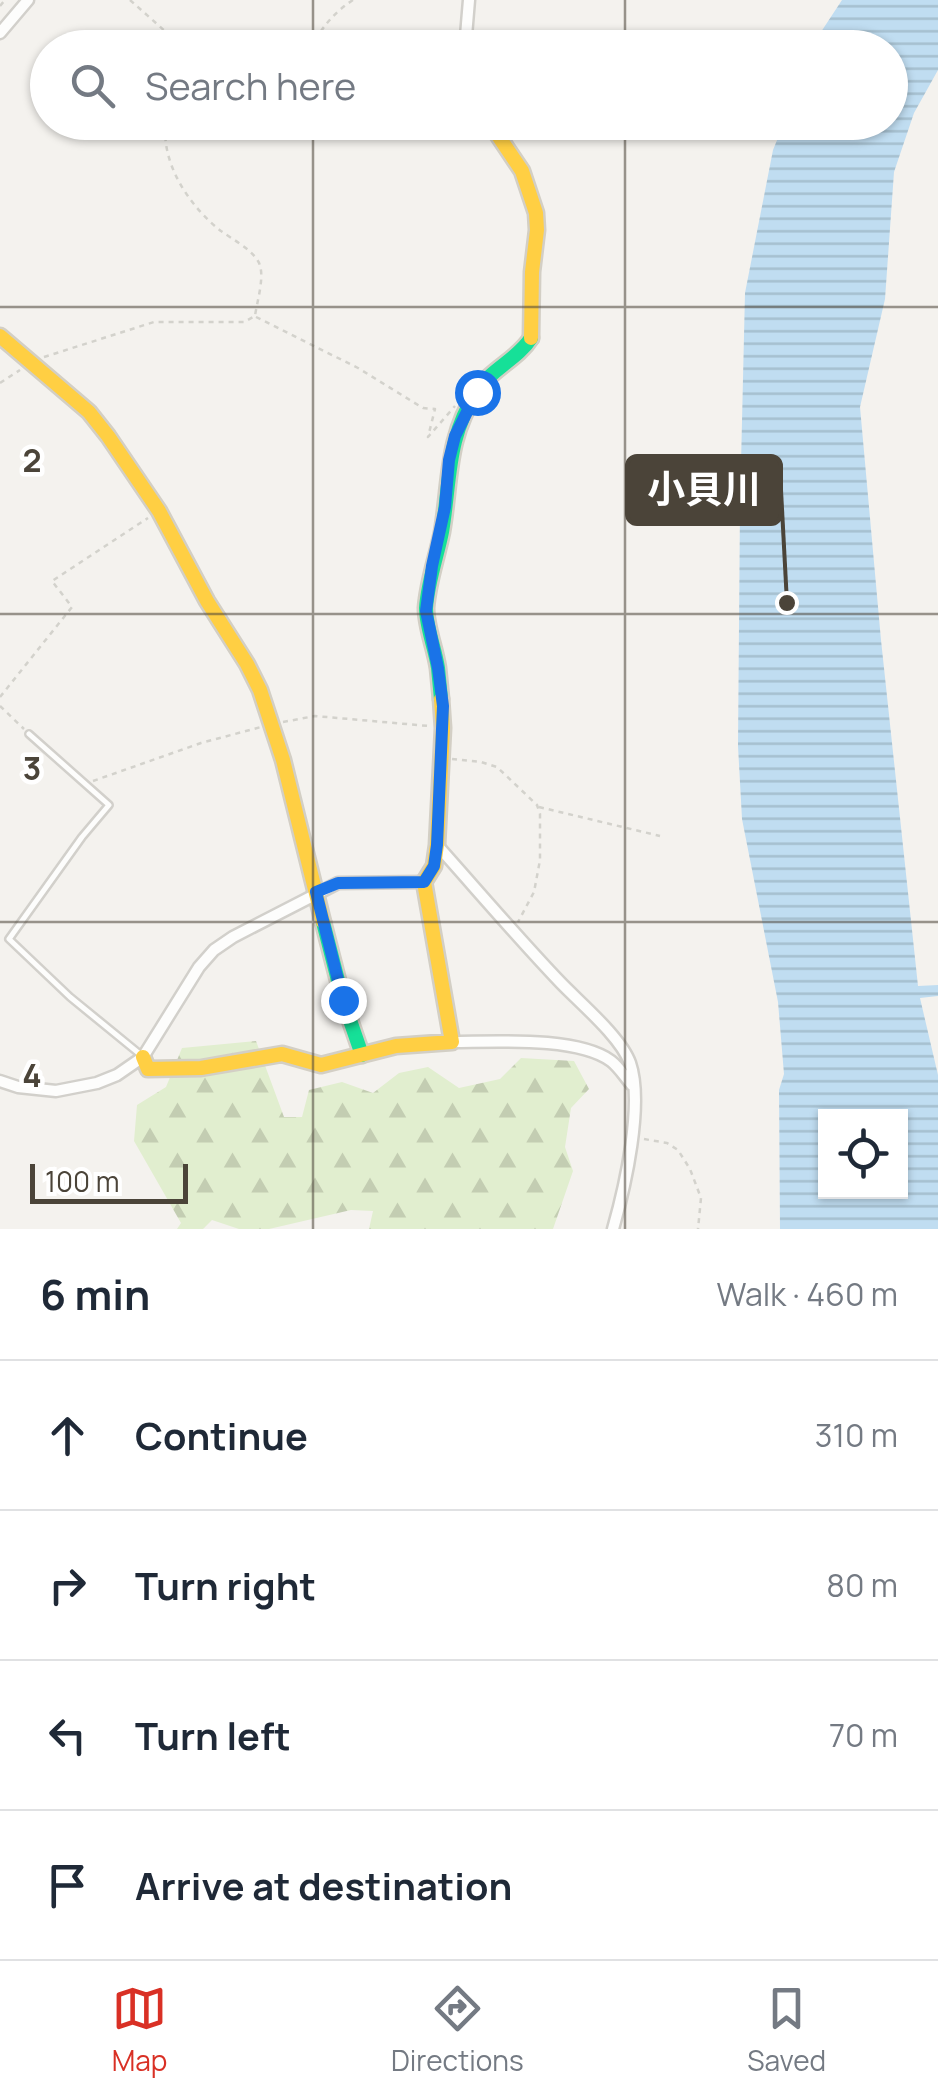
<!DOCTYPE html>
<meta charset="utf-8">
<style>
body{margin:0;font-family:Manrope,"Noto Sans JP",sans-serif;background:#f6f6f7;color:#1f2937}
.controls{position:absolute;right:30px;bottom:30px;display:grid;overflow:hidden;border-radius:0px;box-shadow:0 2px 8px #0004}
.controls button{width:90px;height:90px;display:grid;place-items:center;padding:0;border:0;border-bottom:2px solid #e0e1e3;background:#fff;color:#1f2937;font:50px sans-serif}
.scale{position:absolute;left:30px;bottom:25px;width:158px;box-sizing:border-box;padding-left:10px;border:5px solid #4b4439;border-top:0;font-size:28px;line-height:35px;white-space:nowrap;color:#4b4439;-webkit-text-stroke:8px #fff;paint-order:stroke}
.stop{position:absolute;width:30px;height:30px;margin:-22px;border:8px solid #1a73e8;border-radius:50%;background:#fff}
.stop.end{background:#1a73e8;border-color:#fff;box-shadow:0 2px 10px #0008}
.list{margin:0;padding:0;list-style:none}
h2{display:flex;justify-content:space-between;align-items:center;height:130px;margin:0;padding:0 40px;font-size:42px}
h2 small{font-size:32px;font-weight:400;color:#747a83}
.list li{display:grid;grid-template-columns:65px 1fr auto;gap:30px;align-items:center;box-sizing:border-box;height:150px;padding:0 40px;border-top:2px solid #e0e1e3}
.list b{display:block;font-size:38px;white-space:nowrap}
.list em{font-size:32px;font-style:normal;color:#747a83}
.icon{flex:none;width:55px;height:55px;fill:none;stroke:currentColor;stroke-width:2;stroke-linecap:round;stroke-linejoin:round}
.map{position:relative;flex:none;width:938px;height:1229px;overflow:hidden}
.search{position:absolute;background:#fff;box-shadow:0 2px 8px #0004;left:30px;right:30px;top:30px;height:110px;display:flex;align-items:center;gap:25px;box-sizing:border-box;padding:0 35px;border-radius:55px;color:#747a83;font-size:38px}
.sheet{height:730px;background:#fff}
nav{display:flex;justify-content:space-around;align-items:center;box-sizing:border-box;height:140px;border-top:2px solid #e0e1e3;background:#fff;font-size:28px;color:#747a83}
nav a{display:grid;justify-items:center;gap:5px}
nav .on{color:#d93025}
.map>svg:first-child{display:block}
</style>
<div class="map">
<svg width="938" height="1229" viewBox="0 0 938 1229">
<defs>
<pattern id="forest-firs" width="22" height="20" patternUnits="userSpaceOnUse" patternTransform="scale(2.5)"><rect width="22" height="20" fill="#e1eecf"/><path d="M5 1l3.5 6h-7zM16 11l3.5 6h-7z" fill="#c3cdb2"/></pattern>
<pattern id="water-rules" width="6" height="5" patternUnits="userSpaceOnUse" patternTransform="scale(2.5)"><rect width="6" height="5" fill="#c0ddf1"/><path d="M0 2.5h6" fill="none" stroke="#a6bfcf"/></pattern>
</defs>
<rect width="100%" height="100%" fill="#f4f2ee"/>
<path fill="url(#forest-firs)" d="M256,1041L284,1117H302L309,1090L342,1082L373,1093L399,1073L428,1067L459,1088L500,1079L521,1058L574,1061L589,1089L571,1108L565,1147L573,1171L553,1229H369L373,1211L351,1210L269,1229H239L212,1220L203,1229H177L181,1223L134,1141L137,1105L166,1087L182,1048Z"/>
<path fill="url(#water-rules)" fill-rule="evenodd" d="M842,0H938V70L914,113L894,172L885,299L860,407L881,640L918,986L938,985V996L920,998L938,1075V1229H780L779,1090L784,1074L778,1002L742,819L738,746L740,507L745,293L773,150L784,123L890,122V48L814,47L819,35ZM826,1116H900V1192H826Z"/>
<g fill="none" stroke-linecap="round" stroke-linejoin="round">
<defs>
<path id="lane" d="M29,734L109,805L82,837L9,939L70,997L141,1055"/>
<path id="street" d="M0,33L28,0
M465,48L469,0
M437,845C478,891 518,938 560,982C579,1002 621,1037 630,1063C644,1104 625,1187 613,1229
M452,1042C493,1042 577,1036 611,1061C619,1067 625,1077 632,1085
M0,1081L18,1087L56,1091L97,1083L117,1075L143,1057L199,967L214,950L233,937L338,883L424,882"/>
<path id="fast" d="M441,699C440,689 439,678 438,668C435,648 426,627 426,608C428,581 437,557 442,532C451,479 446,439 477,391C491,369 518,359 531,338
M323,922L343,1000L362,1055"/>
<path id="slow" d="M489,122L522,171L536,213L537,230L532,272L531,338
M0,336L89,412L108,436L159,511L207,601L247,664L260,690L283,760L323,922
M143,1057L148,1069L201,1068L282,1054L321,1065L396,1046L452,1042L424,882L434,866L437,845L443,728L441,699"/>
</defs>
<use href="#lane" stroke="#d2d0cb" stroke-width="10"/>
<use href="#street" stroke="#d2d0cb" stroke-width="15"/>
<use href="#fast" stroke="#d3cfc5" stroke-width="19"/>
<use href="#slow" stroke="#d3cfc5" stroke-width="19"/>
<path stroke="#d3d2cc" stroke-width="2.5" stroke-dasharray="5 5" stroke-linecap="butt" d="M130,0L184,48
M0,6L5,0
M310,48C322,28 333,13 353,0
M256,317L358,368L423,408L435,409L428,437L455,406
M44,357L154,322H244L255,316C257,301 266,274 258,261C251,249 232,239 221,231C190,207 160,163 166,122
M0,383L20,370
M0,697L72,607L52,581L148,518
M0,706L24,729
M283,722L315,716L429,726
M452,759L481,762L497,767L537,805L540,814V860L534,892L518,922
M93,781L201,743L261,727
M539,807L660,836
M644,1139L667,1143L678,1150L690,1169L701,1198L698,1229"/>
<use href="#lane" stroke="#fdfdfc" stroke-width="5"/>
<use href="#street" stroke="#fdfdfc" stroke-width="10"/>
<use href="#fast" stroke="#16e098" stroke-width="14"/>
<use href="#slow" stroke="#ffcf43" stroke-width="14"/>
</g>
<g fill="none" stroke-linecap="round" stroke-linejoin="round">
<path stroke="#1a73e8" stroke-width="12" d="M343,1000L316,892L338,883L424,882L434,866L437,845L443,706L438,668L426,611L432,566L445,507L449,460L455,436L477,392"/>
</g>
<path fill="none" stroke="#4b4439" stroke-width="2.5" stroke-opacity="0.55" d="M313,0V48M625,0V48M313,122V1229M625,122V1229M0,307H938M0,614H938M0,922H938"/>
<g font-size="32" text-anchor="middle" font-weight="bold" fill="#4b4439" stroke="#fff" stroke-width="9" stroke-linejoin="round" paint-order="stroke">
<text x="32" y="472">2</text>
<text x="32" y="780">3</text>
<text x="32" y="1087">4</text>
</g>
<path fill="none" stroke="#4b4439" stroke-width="4" d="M787 603L781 490"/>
<circle fill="#4b4439" stroke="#fff" stroke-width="4" cx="787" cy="603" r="10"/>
<rect fill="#4b4439" stroke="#4b4439" stroke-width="4" x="627" y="456" width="154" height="68" rx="10"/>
<g font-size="38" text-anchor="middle" font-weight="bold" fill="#fff">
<text x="704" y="503">小貝川</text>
</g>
</svg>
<div class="controls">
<button><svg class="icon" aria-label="locate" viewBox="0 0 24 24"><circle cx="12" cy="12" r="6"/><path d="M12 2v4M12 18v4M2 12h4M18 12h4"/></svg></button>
</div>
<div class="scale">100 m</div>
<div class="stop" style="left:477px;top:392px"></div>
<div class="stop end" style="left:343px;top:1000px"></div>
<div class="search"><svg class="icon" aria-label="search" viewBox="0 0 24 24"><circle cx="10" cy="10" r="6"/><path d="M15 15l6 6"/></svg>Search here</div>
</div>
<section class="sheet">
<h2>6 min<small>Walk · 460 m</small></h2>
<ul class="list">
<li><svg class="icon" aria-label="ahead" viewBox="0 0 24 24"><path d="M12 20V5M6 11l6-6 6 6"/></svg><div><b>Continue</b></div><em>310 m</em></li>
<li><svg class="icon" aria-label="right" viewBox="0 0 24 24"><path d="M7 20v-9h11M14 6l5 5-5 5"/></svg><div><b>Turn right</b></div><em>80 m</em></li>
<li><svg class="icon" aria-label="left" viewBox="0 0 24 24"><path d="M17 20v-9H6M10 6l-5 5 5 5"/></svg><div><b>Turn left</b></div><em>70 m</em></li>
<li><svg class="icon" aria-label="arrive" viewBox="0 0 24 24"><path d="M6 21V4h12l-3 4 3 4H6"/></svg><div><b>Arrive at destination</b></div></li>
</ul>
</section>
<nav>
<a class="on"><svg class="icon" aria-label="map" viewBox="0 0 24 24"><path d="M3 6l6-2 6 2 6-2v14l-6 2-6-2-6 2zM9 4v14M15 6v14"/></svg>Map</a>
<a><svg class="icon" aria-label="directions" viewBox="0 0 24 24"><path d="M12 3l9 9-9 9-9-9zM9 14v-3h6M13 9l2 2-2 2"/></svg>Directions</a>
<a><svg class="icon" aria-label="saved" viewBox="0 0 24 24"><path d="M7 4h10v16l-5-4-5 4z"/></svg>Saved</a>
</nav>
